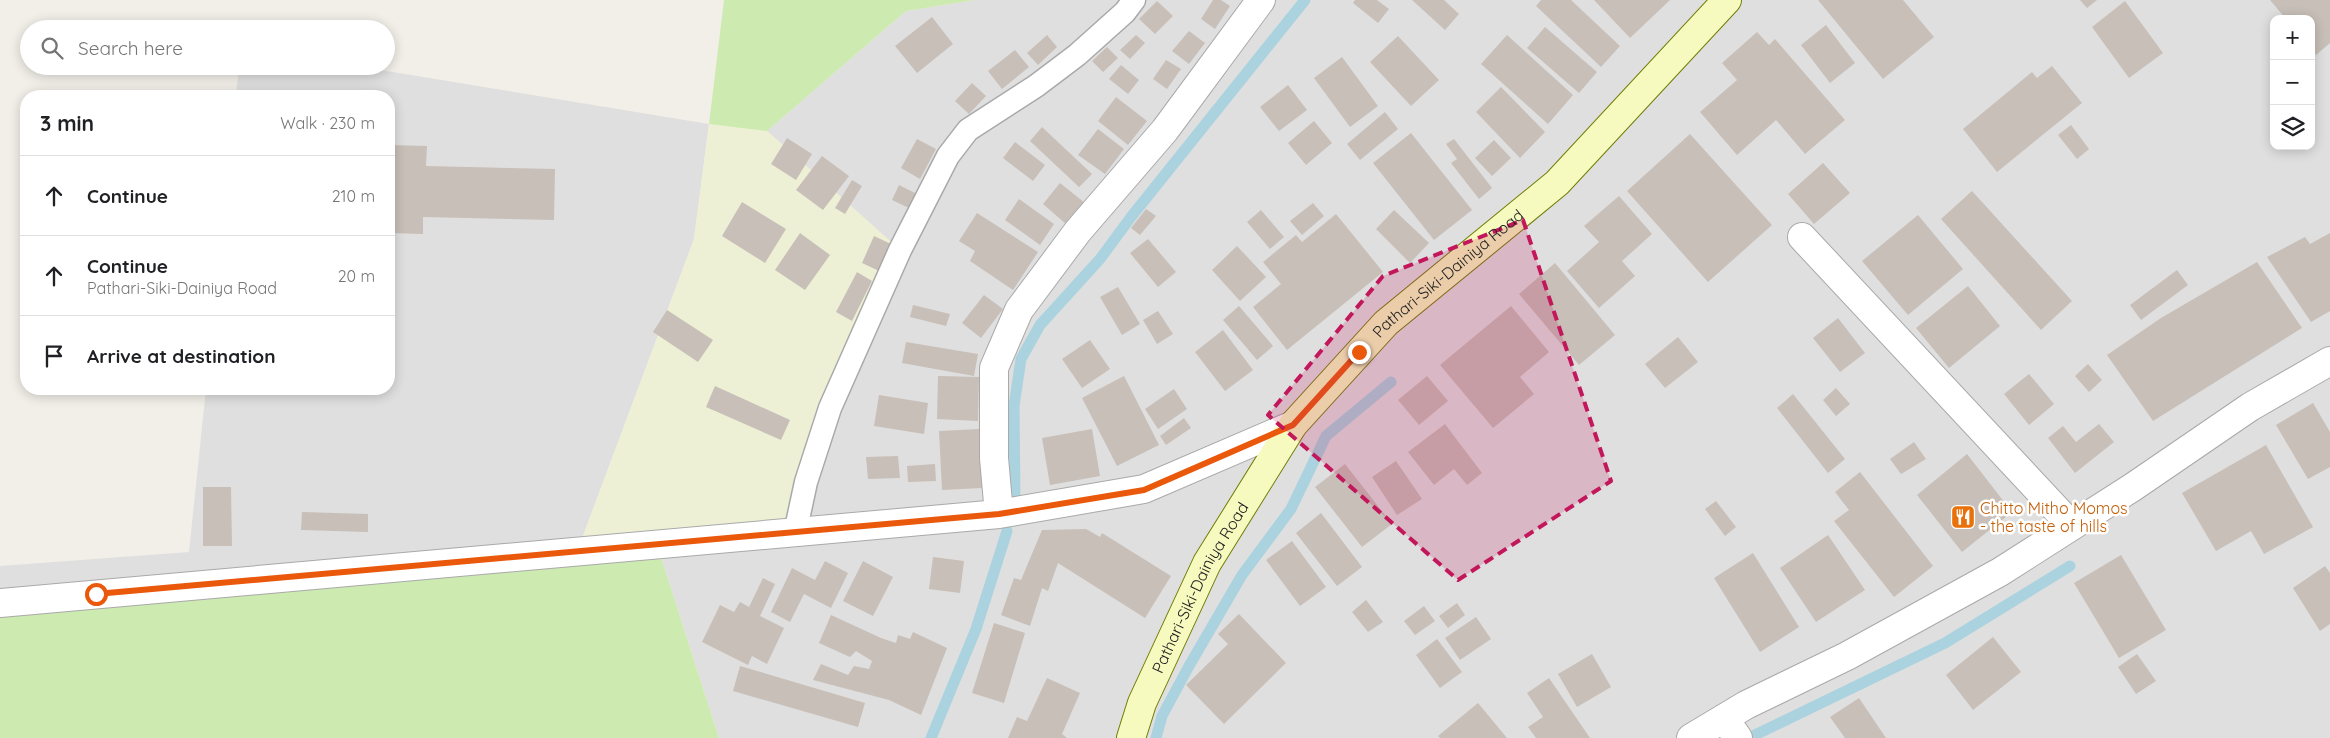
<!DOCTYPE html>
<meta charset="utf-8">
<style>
body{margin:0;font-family:Quicksand,sans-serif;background:#f2f2f2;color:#202124}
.controls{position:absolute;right:15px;top:15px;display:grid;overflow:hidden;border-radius:10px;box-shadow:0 2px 12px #0003}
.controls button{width:45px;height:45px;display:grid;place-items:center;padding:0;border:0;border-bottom:1px solid #e0e0e0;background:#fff;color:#202124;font:25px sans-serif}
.stop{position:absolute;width:15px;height:15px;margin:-11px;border:4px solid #ea580c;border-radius:50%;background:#fff}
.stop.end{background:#ea580c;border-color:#fff;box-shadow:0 1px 5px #0008}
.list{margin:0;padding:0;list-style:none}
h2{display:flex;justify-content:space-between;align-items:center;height:65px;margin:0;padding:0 20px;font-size:21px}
h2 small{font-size:16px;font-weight:400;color:#757577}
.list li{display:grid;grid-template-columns:32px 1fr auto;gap:15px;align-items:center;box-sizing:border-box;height:80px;padding:0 20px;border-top:1px solid #e0e0e0}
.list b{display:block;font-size:19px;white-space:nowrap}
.list p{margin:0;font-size:16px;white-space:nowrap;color:#757577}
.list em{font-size:16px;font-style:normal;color:#757577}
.icon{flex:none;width:28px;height:28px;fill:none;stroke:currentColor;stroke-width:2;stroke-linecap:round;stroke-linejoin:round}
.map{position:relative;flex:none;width:2330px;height:738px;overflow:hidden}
.search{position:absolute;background:#fff;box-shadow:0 2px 12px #0003;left:20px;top:20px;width:375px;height:55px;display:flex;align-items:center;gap:12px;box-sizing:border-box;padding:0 18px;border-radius:28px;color:#757577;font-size:19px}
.panel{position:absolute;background:#fff;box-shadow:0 2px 12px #0003;left:20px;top:90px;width:375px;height:305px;border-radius:20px}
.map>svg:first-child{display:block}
</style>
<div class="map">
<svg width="2330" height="738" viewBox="0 0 2330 738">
<rect width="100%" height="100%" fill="#f2efe9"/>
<path fill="#e0dfdf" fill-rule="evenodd" d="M975,0H2330V738H719L657,545L900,250L767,131L906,11ZM2274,19H2311V146H2274Z
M239,66H356L709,124L694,239L577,552L0,603V566L189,552L206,389H389V96H236Z"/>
<path fill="#eef0d5" d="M709,124L767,131L900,250L795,533L577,552L694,239Z"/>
<path fill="#cdebb0" d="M724,0H975L906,11L767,131L709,124Z
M657,545L719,738H0V603Z"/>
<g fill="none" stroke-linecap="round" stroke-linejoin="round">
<path stroke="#aad3df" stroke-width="11" d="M1015,497L1014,406L1021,359L1040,325L1100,259L1131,217L1305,0
M1755,735L1945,643L2070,566
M931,738L976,629L1007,531
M1156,738L1162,716L1189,666L1242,575L1291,509L1326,436L1391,382"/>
</g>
<path fill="#c7bfb8" d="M1213,0H1221L1230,6L1215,29L1201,19Z
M1355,0H1377L1389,9L1378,23L1353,3Z
M1412,0H1444L1459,14L1445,30Z
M1541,0H1571L1620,46L1601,67L1536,6Z
M1594,0H1670L1630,38Z
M1818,0H1903L1934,37L1883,79Z
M2080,0H2097L2087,8Z
M2270,0H2330V43L2316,55L2311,49V19H2286Z
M1157,1L1173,16L1155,34L1139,19Z
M2125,1L2163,53L2129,78L2092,27Z
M932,17L953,44L917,73L895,46Z
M1826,25L1855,63L1830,83L1801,45Z
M1545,27L1597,72L1579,93L1527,48Z
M1189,31L1205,43L1189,64L1172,51Z
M1757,32L1769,45L1775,39L1845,120L1805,154L1776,120L1737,155L1700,112L1737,80L1722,63Z
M1047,35L1057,47L1038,65L1027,53Z
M1136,35L1145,43L1130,59L1120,50Z
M1507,35L1573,95L1548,124L1481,64Z
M1398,36L1439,80L1411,106L1370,62Z
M1107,47L1118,58L1103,72L1092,61Z
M1015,50L1029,67L1002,89L988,71Z
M1342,57L1378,106L1350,127L1314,78Z
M1166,60L1181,69L1167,89L1153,79Z
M1121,65L1139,80L1128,94L1109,79Z
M2052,66L2082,103L1997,172L1963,129L2032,72L2037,78Z
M972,83L986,96L969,114L955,101Z
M1288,85L1307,110L1279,131L1260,107Z
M1501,87L1545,132L1520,158L1476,112Z
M1116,97L1147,121L1128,145L1098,121Z
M1385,112L1398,129L1360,160L1347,144Z
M1314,121L1332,143L1306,165L1288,143Z
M2071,125L2089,149L2077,159L2058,135Z
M1042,127L1092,174L1079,187L1030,141Z
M1098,129L1124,149L1105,174L1078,155Z
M1411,133L1472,210L1434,240L1373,163Z
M1690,134L1772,225L1708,282L1627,191Z
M787,138L812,154L796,180L771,164Z
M917,139L936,149L920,179L901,168Z
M1454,139L1492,188L1479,199L1451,163L1457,159L1446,144Z
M1494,140L1511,158L1492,176L1475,158Z
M1015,142L1045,165L1033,181L1003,158Z
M389,145L427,146L426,166L555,169L554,220L423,217V234L389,233Z
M822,156L849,176L823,210L796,190Z
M1823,163L1850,193L1814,224L1788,194Z
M852,180L862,186L845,214L835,208Z
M1060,183L1085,203L1066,224L1043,204Z
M899,185L917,194L909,208L892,200Z
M1972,191L2072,301L2041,330L1941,219Z
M1619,196L1652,234L1622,261L1635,276L1599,308L1567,271L1599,242L1584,226Z
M1019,199L1054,224L1040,245L1005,220Z
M742,202L786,229L765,263L722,236Z
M1313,203L1324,216L1302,235L1290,221Z
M1146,209L1156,216L1140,235L1131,228Z
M1261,210L1284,237L1270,249L1247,222Z
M1394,210L1429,243L1410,263L1376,229Z
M977,213L1038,252L1013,290L970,261L975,251L959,241Z
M1336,214L1383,272L1287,350L1253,307L1281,284L1263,262L1296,235L1302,242Z
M1918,215L1963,269L1908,315L1862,261Z
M800,233L830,255L805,290L775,270Z
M2330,233V311L2311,322L2267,257L2305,237L2310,244Z
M874,236L891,244L879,271L862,263Z
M1148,239L1176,272L1158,287L1130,253Z
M1237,246L1266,277L1240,301L1212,270Z
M2257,262L2302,328L2153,421L2107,355L2161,318Z
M1555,263L1615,335L1579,365L1519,294Z
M2177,270L2188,285L2141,320L2130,305Z
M857,272L872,281L852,321L836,312Z
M1968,286L2000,326L1949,368L1916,328Z
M1118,287L1140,324L1122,335L1100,297Z
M984,295L1003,309L981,338L962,323Z
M913,305L950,314L946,326L910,317Z
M1239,306L1273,346L1257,360L1223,320Z
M1511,306L1549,352L1520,377L1534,394L1493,428L1440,365Z
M667,310L713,340L698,362L653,332Z
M1158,311L1173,334L1157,344L1143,320Z
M1838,318L1865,353L1840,372L1813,338Z
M1223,330L1253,370L1225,391L1195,352Z
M1678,337L1698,362L1665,388L1645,364Z
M1090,340L1110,369L1082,388L1062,359Z
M906,342L978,354L974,376L902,363Z
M2088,364L2102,380L2089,392L2075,376Z
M2029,374L2054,404L2029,425L2004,394Z
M938,376L979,377L978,421L937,419Z
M1124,376L1159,445L1117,466L1082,398Z
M1427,376L1448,401L1419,425L1398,400Z
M715,386L790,420L781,440L706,407Z
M1836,388L1850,404L1836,416L1823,400Z
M1174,389L1187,409L1158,429L1145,409Z
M1793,394L1845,459L1828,473L1777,408Z
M879,395L928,403L924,434L874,426Z
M2313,403L2330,432V467L2308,479L2276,425Z
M1184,418L1191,428L1166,445L1160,436Z
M1445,424L1482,473L1467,485L1454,469L1434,485L1408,452Z
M2099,424L2114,442L2075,473L2048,438L2063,426L2076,442Z
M979,429L982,488L942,490L939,431Z
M1092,429L1100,476L1050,485L1042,438Z
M1914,442L1926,459L1901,474L1890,459Z
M2266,445L2313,527L2264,554L2251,531L2216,551L2182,493Z
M1967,454L2012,512L1962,552L1917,495Z
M898,456L900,478L868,479L866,457Z
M1396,461L1422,499L1397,515L1372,477Z
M935,464L936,481L908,482L907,466Z
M1345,464L1392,524L1362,547L1315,487Z
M1860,472L1933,566L1894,597L1834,521L1849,510L1835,492Z
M203,487H231L232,546H203Z
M1716,501L1736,527L1725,536L1705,509Z
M302,512L368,514V532L301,530Z
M1321,513L1362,567L1337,586L1296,533Z
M1086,529L1100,537L1102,533L1171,576L1145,618L1058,563L1048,591L1042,588L1030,626L1001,615L1014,578L1021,580L1042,530Z
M1828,535L1865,590L1816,622L1780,568Z
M1292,541L1326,587L1300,606L1266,560Z
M1753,553L1799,627L1760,652L1714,578Z
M2121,555L2166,630L2119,658L2074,583Z
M933,557L964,561L960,593L929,589Z
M825,561L848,573L831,608L804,594L790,622L771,612L792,568L815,580Z
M863,561L893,577L873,616L843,601Z
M2325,566L2330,573V624L2320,631L2293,588Z
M763,578L775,584L760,616L784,628L767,664L752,656L748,665L702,642L720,605L734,612L740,602L749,607Z
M1366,600L1383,622L1368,632L1352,612Z
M1457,603L1465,615L1448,628L1439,616Z
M1424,606L1435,621L1415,635L1404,621Z
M1239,614L1286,663L1224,724L1186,685L1228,644L1218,634Z
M831,615L881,638L896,643L898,635L910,639L913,632L947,648L921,715L889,700L813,680L821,664L848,675L854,666L869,669L872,661L856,651L850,657L819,643Z
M1476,617L1491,639L1460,660L1445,638Z
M994,623L1025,633L1004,703L972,693Z
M1993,637L2021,672L1973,710L1946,675Z
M1437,639L1462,672L1440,688L1416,655Z
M1592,654L1611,687L1577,707L1558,674Z
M2137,654L2156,681L2136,694L2118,667Z
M740,666L865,703L858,727L733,691Z
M1047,678L1080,693L1062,734L1067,738H1008L1017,717L1027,721Z
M1549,678L1590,738H1536L1528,727L1543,717L1527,693Z
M1859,698L1886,738H1845L1830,717Z
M1478,703L1507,738H1440L1438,736Z"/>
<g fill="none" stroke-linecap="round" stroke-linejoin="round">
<defs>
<path id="service" d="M795,533L806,482L830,408L900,250L948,156L968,130L1036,86L1077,55L1125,12L1134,0"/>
<path id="minor" d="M1802,237L2072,526
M999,514L994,458V368L1019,310L1078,231L1165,130L1261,0
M0,603L999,514L1144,489L1293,425
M1724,718L1738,738
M1691,738L1746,705L1847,656L2000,572L2133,487L2250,407L2330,361"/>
<g id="secondary">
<path id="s1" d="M1131,738L1142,703L1207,563L1293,425L1386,323L1557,183L1727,0"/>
</g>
</defs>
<use href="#service" stroke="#a9a9a9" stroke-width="25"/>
<use href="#minor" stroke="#a9a9a9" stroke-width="30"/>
<use href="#secondary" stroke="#707d05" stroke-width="30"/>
<use href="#service" stroke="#fff" stroke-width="22"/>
<use href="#minor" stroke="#fff" stroke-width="28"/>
<use href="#secondary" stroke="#f7fabf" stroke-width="28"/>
</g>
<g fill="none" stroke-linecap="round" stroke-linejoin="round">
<path stroke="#ea580c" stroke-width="6" d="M96,594L999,514L1144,490L1293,425L1359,352"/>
</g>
<path fill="#c2185b" fill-opacity="0.2" stroke="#c2185b" stroke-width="4" stroke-dasharray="10 6" stroke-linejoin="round" d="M1523,220L1611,481L1458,580L1268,415L1383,276Z"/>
<defs>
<symbol id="restaurant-square" viewBox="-11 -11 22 22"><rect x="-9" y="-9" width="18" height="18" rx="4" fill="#e8710a" stroke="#fff"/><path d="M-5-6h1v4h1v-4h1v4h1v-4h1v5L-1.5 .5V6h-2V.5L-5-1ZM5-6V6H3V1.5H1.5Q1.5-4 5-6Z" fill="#fff"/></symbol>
</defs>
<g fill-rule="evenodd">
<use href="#restaurant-square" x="1949" y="503" width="28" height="28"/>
</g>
<g text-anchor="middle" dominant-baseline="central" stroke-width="5" stroke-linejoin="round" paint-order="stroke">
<g font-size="16" fill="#222" stroke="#fff">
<text stroke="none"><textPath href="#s1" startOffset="571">Pathari-Siki-Dainiya Road</textPath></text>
<text stroke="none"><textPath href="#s1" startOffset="166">Pathari-Siki-Dainiya Road</textPath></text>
</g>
<g font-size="16" fill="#c56008" stroke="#fff" text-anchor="start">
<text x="1980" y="508">Chitto Mitho Momos<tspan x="1980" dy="18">- the taste of hills</tspan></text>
</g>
</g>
</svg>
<div class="controls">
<button>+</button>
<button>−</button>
<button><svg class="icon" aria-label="layers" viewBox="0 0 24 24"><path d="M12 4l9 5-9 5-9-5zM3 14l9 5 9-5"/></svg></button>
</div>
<div class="stop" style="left:96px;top:594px"></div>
<div class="stop end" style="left:1359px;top:352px"></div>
<div class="search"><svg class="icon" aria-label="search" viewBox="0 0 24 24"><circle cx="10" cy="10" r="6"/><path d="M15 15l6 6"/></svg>Search here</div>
<section class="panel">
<h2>3 min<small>Walk · 230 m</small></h2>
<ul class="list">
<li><svg class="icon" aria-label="ahead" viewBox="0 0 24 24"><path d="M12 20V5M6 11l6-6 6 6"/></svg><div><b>Continue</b></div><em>210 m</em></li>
<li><svg class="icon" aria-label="ahead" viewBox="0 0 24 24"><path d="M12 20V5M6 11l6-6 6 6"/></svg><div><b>Continue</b><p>Pathari-Siki-Dainiya Road</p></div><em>20 m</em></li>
<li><svg class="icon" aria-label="arrive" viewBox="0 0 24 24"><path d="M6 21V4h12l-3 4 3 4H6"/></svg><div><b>Arrive at destination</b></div></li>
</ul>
</section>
</div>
